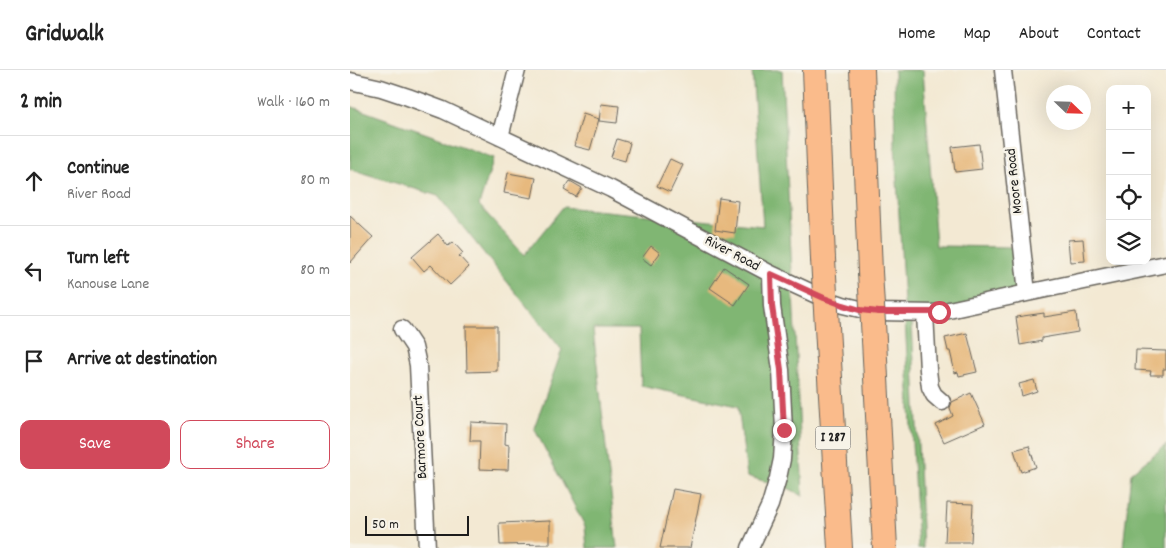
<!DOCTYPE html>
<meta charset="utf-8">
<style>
body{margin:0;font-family:Dekko,sans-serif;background:#f2f2f2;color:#222}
.controls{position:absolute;right:15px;top:15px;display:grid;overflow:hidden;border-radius:10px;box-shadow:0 5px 20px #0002}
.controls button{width:45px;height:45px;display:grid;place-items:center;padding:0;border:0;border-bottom:1px solid #e0e0e0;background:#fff;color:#222;font:25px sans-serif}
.compass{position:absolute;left:696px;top:15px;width:45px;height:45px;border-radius:50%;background:#fff;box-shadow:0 5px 20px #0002;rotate:113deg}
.scale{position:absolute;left:15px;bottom:12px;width:104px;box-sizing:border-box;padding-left:5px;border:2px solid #1c1c1c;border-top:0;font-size:14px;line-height:18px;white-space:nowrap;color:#1c1c1c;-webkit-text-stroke:4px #f7f3e8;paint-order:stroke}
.stop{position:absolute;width:15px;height:15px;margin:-11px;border:4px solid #d1495b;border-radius:50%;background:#fff}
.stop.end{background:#d1495b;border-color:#fff;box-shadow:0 1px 5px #0008}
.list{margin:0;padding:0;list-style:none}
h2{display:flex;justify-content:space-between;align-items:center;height:65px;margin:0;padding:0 20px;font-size:21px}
h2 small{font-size:16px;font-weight:400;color:#767676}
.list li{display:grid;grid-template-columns:32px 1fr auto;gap:15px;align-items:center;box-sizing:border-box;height:90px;padding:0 20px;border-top:1px solid #e0e0e0}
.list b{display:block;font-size:19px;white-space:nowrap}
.list p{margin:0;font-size:16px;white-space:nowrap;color:#767676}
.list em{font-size:16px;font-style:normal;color:#767676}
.actions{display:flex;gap:10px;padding:15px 20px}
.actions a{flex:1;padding:11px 0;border:1px solid #d1495b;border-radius:10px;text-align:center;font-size:18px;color:#d1495b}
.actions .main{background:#d1495b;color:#fff}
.icon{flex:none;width:28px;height:28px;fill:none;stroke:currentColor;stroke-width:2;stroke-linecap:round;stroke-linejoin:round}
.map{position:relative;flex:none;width:816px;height:478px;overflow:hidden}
header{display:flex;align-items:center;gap:30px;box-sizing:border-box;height:70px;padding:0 25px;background:#fff;border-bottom:1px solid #e0e0e0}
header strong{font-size:24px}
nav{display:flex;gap:28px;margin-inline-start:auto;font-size:18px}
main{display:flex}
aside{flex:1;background:#fff}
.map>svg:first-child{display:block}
</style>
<header>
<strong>Gridwalk</strong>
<nav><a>Home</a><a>Map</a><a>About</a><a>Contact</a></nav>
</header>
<main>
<aside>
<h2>2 min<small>Walk · 160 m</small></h2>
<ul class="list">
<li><svg class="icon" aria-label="ahead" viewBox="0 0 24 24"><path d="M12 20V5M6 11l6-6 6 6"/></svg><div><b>Continue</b><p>River Road</p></div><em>80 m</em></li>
<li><svg class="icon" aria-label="left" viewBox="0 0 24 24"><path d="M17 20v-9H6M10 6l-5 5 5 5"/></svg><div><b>Turn left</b><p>Kanouse Lane</p></div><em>80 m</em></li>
<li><svg class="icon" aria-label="arrive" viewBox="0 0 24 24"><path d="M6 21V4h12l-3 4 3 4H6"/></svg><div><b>Arrive at destination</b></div></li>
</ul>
<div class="actions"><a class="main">Save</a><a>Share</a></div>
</aside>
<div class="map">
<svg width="816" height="478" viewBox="0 0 816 478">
<rect width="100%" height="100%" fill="#f7f3e8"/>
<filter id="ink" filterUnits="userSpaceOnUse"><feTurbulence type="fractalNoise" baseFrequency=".02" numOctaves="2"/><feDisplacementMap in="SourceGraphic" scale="10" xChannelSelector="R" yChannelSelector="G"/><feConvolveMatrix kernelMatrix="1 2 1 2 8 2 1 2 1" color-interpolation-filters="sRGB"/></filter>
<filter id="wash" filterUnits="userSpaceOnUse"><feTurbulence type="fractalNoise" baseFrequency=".0096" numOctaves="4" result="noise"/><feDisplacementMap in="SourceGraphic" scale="20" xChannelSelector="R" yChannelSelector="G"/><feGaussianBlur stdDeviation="1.12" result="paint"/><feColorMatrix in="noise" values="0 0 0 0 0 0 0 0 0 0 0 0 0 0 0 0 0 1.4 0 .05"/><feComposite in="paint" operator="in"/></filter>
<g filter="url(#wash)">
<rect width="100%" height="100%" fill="#f3e9d3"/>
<path fill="#80b673" stroke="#4e6948" d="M402,0H432L453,426L440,419L397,406L388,336L291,316L289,259H243L267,478H237L235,456L184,358L212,280L88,126L0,99V36L144,88L129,135L174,185L213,137L413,156Z
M544,0H573L586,176L666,177L674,229L562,252L573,478H568L545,75Z
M816,375V478H773L781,403Z"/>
<g id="blocks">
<path fill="#e7b97e" d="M251,34L269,36L267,53L249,51Z
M233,44L249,49L240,80L224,76Z
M267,69L280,73L275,91L261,87Z
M629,74L632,99L605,102L602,77Z
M320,89L333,95L320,122L307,116Z
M158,103L186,108L182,128L154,123Z
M220,111L232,118L226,127L214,120Z
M369,128L388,131L385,163L365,160Z
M0,146L23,167L0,193Z
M88,164L98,176L103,172L113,183L109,186L119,197L100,215L81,195L74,201L62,187Z
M733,169L735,191L720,192L718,170Z
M301,176L310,183L301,195L292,188Z
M374,197L399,214L385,235L360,218Z
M726,242L728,262L692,268V271L670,275L666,247L694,243V247Z
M116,256H147V301L117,302Z
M617,263L627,302L609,306L608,302L605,303L600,281H598L595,268Z
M786,280L816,281V299H813V305H800L801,301L785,300Z
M684,310L687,321L672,326L669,314Z
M621,323L635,354L594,372L586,355L603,346L600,338L602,332Z
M121,352L156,354L155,374L159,375L158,400L129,399L130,371H120Z
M679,376L686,397L671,402L664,380Z
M323,419L351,424L340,478H310Z
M597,433L623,434L621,472H595Z
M200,451V474L150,475L149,453Z"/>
</g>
</g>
<g filter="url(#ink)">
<use href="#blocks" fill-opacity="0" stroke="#67645c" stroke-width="1"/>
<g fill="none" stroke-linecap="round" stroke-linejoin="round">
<defs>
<path id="minor" d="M653,0L677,223
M0,11L31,18L58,27L93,40L261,119L421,204L473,228L493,235L510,239L529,242L585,243L677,223L816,194
M150,67L167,0
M575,243L578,300L580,317L584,325L592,332
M52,259L64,277L68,295L77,478
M400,478L420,435L428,408L432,389L434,360L431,300L422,236L421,204"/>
<path id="highway" d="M465,0L473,189
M512,0L520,202
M477,257L490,478
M524,270L535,478"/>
</defs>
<use href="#minor" stroke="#67645c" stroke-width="19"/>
<use href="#highway" stroke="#67645c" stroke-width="26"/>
<use href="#minor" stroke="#fff" stroke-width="16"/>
<use href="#highway" stroke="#fabb8b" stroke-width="24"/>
<defs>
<path id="highway-bridge" d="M473,189L477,257
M520,202L524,270"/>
</defs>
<use href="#highway-bridge" stroke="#67645c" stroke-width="26" stroke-linecap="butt"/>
<use href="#highway-bridge" stroke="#fabb8b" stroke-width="24"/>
</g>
</g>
<g fill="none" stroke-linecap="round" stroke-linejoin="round" filter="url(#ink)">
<path stroke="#d1495b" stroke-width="6" d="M434,360L431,300L422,236L421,204L474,228L493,235L510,240L529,242H589"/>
</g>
<g text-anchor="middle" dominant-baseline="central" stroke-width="5" stroke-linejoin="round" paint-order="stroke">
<rect fill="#f7f3e8" stroke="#5e5c59" stroke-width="1" x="465.5" y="356.5" width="35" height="23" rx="4"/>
<g font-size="14" font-weight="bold" fill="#1c1c1c">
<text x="483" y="368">I 287</text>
</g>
<g font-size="15" fill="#1c1c1c" stroke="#f7f3e8">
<text transform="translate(665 111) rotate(-96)">Moore Road</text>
<text transform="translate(382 184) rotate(28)">River Road</text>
<text transform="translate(71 367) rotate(-93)">Barmore Court</text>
</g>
</g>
</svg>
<div class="controls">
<button>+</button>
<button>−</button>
<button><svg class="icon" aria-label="locate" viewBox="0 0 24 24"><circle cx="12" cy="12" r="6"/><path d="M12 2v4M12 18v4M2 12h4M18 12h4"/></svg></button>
<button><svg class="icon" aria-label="layers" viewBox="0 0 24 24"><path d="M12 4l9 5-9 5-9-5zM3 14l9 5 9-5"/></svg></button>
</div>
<svg class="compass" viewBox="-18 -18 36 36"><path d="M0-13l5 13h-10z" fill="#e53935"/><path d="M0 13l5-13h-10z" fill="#767676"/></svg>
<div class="scale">50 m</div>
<div class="stop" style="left:589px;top:242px"></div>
<div class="stop end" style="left:434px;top:360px"></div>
</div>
</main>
